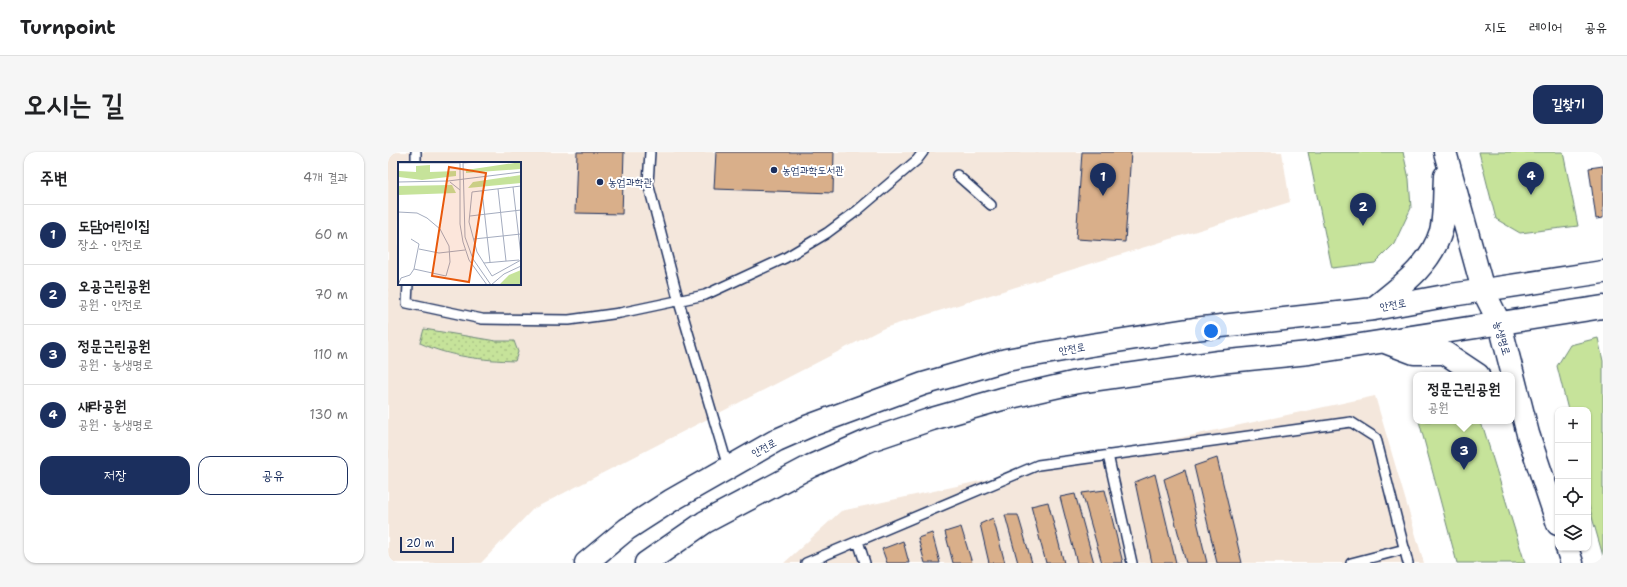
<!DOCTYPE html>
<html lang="ko">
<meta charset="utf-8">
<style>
body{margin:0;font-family:"Shantell Sans","Poor Story",sans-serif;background:#f6f6f6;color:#202124}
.controls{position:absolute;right:12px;bottom:12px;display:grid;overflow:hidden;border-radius:8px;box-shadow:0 1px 3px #0004}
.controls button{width:36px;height:36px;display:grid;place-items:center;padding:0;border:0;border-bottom:1px solid #e0e0e0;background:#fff;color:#202124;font:20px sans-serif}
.scale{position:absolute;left:12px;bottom:10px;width:54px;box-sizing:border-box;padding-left:4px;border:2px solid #1b2f5e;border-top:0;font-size:11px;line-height:14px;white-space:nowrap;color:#1b2f5e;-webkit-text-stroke:3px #fff;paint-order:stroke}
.you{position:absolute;left:823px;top:179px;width:14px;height:14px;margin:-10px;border:3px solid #fff;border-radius:50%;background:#1a73e8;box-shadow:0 0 0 6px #1a73e833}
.badge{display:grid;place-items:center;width:26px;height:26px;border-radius:50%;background:#1b2f5e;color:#fff;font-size:13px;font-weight:700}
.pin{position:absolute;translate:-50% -33px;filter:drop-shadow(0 1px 2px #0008)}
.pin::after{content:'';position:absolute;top:21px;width:14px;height:12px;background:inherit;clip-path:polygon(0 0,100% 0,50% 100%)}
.popup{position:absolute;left:1025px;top:220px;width:102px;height:52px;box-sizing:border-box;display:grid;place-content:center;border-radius:8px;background:#fff;filter:drop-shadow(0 1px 3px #0005);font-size:13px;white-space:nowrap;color:#757577}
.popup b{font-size:15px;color:#202124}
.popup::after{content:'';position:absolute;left:50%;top:100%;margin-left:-8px;border:8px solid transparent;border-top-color:#fff}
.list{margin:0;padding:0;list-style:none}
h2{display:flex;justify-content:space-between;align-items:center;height:52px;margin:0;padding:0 16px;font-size:17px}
h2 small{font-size:13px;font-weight:400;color:#757577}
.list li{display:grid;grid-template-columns:26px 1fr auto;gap:12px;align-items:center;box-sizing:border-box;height:60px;padding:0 16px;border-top:1px solid #e0e0e0}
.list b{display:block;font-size:15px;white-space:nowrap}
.list p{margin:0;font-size:13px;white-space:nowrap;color:#757577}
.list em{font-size:13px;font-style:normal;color:#757577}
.actions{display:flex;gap:8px;padding:12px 16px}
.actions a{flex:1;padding:9px 0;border:1px solid #1b2f5e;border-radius:12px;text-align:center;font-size:14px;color:#1b2f5e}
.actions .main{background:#1b2f5e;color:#fff}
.icon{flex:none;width:22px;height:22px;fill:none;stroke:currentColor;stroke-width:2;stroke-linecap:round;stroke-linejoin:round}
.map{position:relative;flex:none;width:1215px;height:411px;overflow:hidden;border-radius:12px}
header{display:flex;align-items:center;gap:24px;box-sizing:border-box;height:56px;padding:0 20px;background:#fff;border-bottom:1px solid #e0e0e0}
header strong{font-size:19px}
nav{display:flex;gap:22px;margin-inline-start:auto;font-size:14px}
.intro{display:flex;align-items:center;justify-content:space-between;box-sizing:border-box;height:96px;padding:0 24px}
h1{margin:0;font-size:28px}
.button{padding:10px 18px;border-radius:12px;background:#1b2f5e;color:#fff;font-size:14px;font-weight:700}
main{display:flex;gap:24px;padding:0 24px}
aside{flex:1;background:#fff;border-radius:12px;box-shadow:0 1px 3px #0004}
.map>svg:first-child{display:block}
</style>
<header>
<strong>Turnpoint</strong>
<nav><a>지도</a><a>레이어</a><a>공유</a></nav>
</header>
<div class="intro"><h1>오시는 길</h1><a class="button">길찾기</a></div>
<main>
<aside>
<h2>주변<small>4개 결과</small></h2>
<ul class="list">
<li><span class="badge">1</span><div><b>도담어린이집</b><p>장소 · 안전로</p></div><em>60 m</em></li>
<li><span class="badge">2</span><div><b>오공근린공원</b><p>공원 · 안전로</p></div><em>70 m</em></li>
<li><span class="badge">3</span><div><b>정문근린공원</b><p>공원 · 농생명로</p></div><em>110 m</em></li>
<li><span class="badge">4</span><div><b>새라공원</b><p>공원 · 농생명로</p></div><em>130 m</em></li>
</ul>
<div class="actions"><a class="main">저장</a><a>공유</a></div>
</aside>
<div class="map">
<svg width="1215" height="411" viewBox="0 0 1215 411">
<defs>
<pattern id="grass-dots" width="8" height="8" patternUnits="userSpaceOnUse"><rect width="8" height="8" fill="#c6e39a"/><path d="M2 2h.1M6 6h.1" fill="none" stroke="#aac387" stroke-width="1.8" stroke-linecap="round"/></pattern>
</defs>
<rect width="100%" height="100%" fill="#fff"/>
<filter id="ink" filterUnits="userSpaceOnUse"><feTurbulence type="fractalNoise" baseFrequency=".025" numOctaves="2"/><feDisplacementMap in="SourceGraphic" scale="8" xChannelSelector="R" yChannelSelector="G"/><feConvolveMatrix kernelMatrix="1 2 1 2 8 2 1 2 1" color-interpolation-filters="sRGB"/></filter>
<g filter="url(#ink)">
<path fill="#f4e7dc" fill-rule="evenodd" d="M0,0H894L902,50L496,176L145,357L93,411H0ZM11,11H132V132H11Z
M987,244L1036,411H396L453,359Z"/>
<path fill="url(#grass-dots)" stroke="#70897c" d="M36,177L108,189H126L130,200L127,209C94,208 62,205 32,191Z"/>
<path fill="#c6e39a" stroke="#70897c" d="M920,0H1015L1021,27L1023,56L1006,92L987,111L944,116Z
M1091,0H1175L1190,74L1132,81L1108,67Z
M1210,186L1215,209V404L1200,351V258H1180L1169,214L1182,193Z
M1031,269H1090L1096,278L1137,411H1069Z"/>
<path fill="#d9af8a" stroke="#1b2f5e" d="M189,0H236L234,62L187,61Z
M328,0H446L445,41L326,37Z
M694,0H743L737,90L688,87Z
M1215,14V66L1208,67L1201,16Z
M829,306L854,411H829L806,314Z
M797,318L819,411H798L776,327Z
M767,322L788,411H764L747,330Z
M717,338L735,411H714L694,341Z
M687,342L706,411H689L672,345Z
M660,350L676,411H658L643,354Z
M617,363H630L644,411H630Z
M605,366L617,411H601L592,372Z
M573,375L584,411H565L557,380Z
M544,381L552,411H537L530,386Z
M515,389L521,411H499L494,397Z"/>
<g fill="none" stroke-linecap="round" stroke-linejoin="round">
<defs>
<path id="service" d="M262,0L260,31L291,150L340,315
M28,11V0
M569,23L603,53
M20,132L19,151L94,167L181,168L232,161L317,143L397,106L439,81L470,58L529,8L535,0
M720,303L744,411
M470,389L477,411
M418,411L650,313L963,270L988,286L1020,411
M963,411L1017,397"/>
<path id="tertiary" d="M1057,0L1095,138L1112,172L1140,282L1170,372
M987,155C1013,134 1043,113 1053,79C1057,63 1056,40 1057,24
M997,190L1026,201H1057L1090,223
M1179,396L1184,411
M198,411L239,377L284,348L389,288L421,274L535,232L618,208L703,193L806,177L986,157L1057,144L1215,120
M258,411L317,370L423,314L482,288L544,267L614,247L689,230L831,210L921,201L1215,155"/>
</defs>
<use href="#service" stroke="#1b2f5e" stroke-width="12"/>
<use href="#tertiary" stroke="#1b2f5e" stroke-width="25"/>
<use href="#service" stroke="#fff" stroke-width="9"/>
<use href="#tertiary" stroke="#fff" stroke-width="22"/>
</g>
</g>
<g fill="#1b2f5e" stroke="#fff" stroke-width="1.5">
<circle cx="386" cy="18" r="4"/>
<circle cx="212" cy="30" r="4"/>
</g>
<g text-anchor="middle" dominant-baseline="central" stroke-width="4" stroke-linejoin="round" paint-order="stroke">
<g font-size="11" fill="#1b2f5e" stroke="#fff" text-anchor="start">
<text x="394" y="18">농업과학도서관</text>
<text x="220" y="30">농업과학관</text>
</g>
<g font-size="11" fill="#1b2f5e" stroke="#fff">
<text transform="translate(1005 153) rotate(-10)">안전로</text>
<text transform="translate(1114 186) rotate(74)">농생명로</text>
<text transform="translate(684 197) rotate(-10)">안전로</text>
<text transform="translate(376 296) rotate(-28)">안전로</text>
</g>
</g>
<g transform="translate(10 10)">
<rect width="123" height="123" fill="#fff"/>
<path d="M123,108V123H101L111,113Z" fill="#c6e39a"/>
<path d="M123,0V7L68,11V8ZM32,3V10L58,9V14L24,18L1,15V9L18,10V4ZM123,13V21L70,26L75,20ZM54,23L58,31L0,33V24Z" fill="#c6e39a"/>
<path fill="none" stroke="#a4acbf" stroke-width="1" d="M62,0V62L65,80L71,98L89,123M65,0L67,75L75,97L93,123M0,1H62M65,1L83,0M0,20L50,19L123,10M52,20L62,28M123,24L74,30L71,60L79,90L94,114L123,98M115,25L123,94M100,27L108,99M84,29L92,100M0,50L19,51L29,56L42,67L51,84L52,100L48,114L16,107M72,54L123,48M76,77L123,72M21,87L41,91L67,88M86,101L121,98M0,123L3,116L12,113L16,107L21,82L13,77M93,123L106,112L123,104"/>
<path fill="#e8590c" fill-opacity="0.15" stroke="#e8590c" stroke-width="2" d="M51,5L88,11L71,120L34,114Z"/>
<rect width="123" height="123" fill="none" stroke="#1b2f5e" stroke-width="2"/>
</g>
</svg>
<div class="controls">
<button>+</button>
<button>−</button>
<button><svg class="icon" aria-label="locate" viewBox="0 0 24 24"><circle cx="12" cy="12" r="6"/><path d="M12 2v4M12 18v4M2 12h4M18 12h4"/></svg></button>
<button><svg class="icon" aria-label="layers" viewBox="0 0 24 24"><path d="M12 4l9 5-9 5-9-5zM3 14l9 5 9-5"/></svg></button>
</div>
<div class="scale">20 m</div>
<div class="you"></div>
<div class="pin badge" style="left:715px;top:44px">1</div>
<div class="pin badge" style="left:975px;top:74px">2</div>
<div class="pin badge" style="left:1076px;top:318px">3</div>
<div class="popup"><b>정문근린공원</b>공원</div>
<div class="pin badge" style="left:1143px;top:43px">4</div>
</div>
</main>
